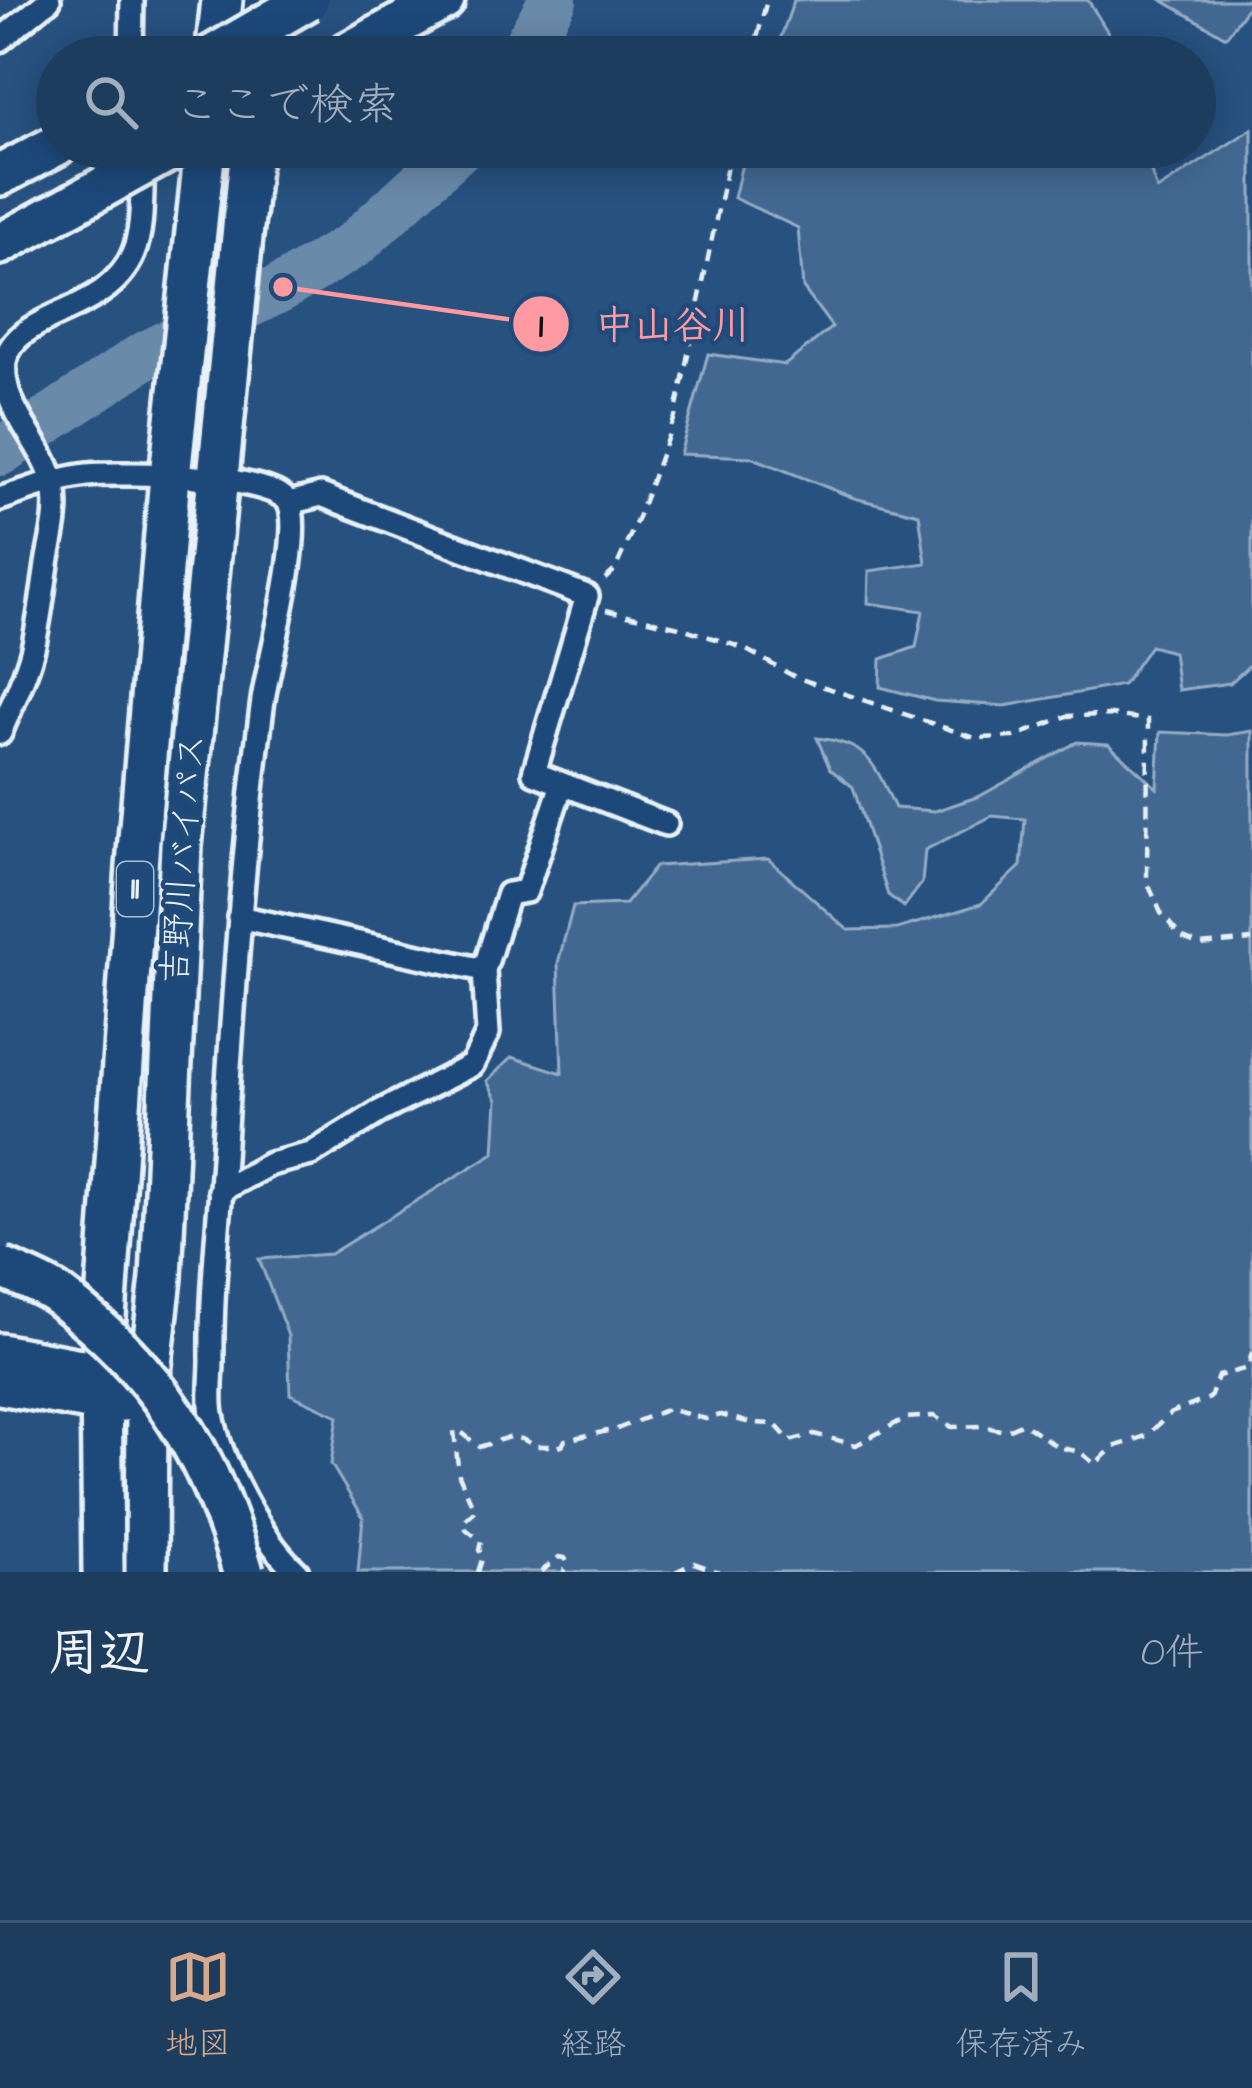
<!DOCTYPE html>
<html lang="ja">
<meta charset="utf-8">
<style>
body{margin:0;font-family:"Architects Daughter","Klee One",sans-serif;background:#254465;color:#f1f3f6}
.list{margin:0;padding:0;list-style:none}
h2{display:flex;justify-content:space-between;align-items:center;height:156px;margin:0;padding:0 48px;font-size:51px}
h2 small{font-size:39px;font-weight:400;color:#a0aebd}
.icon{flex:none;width:66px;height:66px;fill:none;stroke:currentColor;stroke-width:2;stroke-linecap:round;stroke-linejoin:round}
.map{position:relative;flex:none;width:1252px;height:1572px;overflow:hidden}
.search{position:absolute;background:#1d3d5f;box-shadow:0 6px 30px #0003;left:36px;right:36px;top:36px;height:132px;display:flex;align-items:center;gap:30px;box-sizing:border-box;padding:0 42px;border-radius:66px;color:#a0aebd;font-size:45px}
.sheet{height:348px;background:#1d3d5f}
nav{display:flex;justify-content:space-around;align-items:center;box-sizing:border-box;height:168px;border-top:3px solid #3b5674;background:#1d3d5f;font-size:33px;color:#a0aebd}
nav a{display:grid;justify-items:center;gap:6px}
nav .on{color:#d6ab8b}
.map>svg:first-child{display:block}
</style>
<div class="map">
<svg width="1252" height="1572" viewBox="0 0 1252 1572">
<rect width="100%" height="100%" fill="#27517f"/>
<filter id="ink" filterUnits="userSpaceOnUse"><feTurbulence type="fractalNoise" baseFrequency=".00833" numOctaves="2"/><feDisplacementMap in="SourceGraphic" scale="24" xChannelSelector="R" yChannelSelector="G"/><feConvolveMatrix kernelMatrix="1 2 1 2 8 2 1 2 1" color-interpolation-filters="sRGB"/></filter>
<g filter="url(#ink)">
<path fill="#436891" stroke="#96acc4" stroke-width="3" d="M794,0H1088L1123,57H774Z
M1162,0H1252V1L1226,37Z
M1252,129V663L1230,683L1178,690L1173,652L1150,646L1123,685L1005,706L935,701L880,687L881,659L916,647L923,611L868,603L869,571L926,563L919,514L854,498L751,457L680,454L708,354L785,365L832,327L803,288L798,228L734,198L746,147H1143L1157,190Z
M1252,731V1572H358L363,1517L331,1464L338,1416L290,1394L288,1336L259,1259L330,1254L494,1153L497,1100L487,1081L512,1057L562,1073L558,963L573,906L625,904L656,866L768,859L848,930L897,929L981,904L1021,866L1025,819L992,816L925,850L922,883L904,907L888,895L853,787L830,769L817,738C869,743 875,765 895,808L935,811L980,796L1077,742L1108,744L1157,788L1160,732L1227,735Z"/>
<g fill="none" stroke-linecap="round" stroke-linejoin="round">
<path stroke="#6b8aaa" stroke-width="48" d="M520,57L553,0
M0,452L142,357L283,287L355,244L460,147"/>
<defs>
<path id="street" d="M0,40L49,0
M131,57L132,0
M0,499C29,489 57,479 87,475C121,472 274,474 289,503C304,533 269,661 263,700C241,862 232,1025 221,1188C217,1245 211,1302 212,1360C212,1377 209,1397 212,1414C220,1462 261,1540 297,1572
M289,503L321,495L587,596L534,773L666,824
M0,733C11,706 26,677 33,648C40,619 43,588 48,558C53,533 59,510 54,486C44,441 0,410 5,361C16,310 106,317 133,254C144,228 141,191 143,163
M239,917L484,970
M220,1191L270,1164L311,1154L379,1112L472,1065L488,1033L484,970L508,894L526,891L562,784"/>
<path id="highway" d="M216,57L222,0
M259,57L265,0
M340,57L444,0
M0,175L57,145
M0,244L73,204
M0,1354L101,1373L121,1384
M0,1384L100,1402L123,1401
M103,1572L101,1373L139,839L170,476L205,147
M146,1572L147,1399L161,1278L181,846L251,147"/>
</defs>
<use href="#street" stroke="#e8f1f8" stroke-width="30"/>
<use href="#highway" stroke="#e8f1f8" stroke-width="48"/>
<path stroke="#e8f1f8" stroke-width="4.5" stroke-dasharray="12 9" stroke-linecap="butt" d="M752,57L767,0
M605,579L615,570L637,520L675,417L731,147
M606,610L679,627L743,648L795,677L975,738L1014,737L1067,716L1111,715L1148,720L1147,881L1161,913L1181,937L1200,945L1252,940
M478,1572L483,1556L479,1550L481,1541L466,1529L464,1521L475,1511L459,1475L454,1431H460L479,1447L509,1437L522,1439L535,1446H562L565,1440L617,1429L668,1409L706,1419L721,1415L750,1423L775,1424L790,1441L814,1434L856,1445L906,1418L934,1416L952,1427L982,1426L1005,1431L1023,1423L1058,1447L1080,1452L1095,1464L1114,1447L1146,1436L1171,1413L1210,1398L1218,1376L1248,1368L1252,1352
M541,1572L559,1557L565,1558L568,1565L563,1572
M675,1572L694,1563L719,1572"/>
<use href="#street" stroke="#1f4a7a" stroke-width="21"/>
<use href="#highway" stroke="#1f4a7a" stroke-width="39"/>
<defs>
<path id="highway-bridge" d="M210,57L308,0
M73,204L176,147
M0,1267C19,1276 41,1283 58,1295C158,1370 210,1453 243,1572"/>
</defs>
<use href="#highway-bridge" stroke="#e8f1f8" stroke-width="48" stroke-linecap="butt"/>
<use href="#highway-bridge" stroke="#1f4a7a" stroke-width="39"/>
</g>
</g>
<g text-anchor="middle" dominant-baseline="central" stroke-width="9" stroke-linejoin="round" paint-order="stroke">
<rect fill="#1f4a7a" stroke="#acbfd2" stroke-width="3" x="117" y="862" width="36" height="54" rx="9"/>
<g font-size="33" font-weight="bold" fill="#e8f1f8">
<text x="135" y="889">11</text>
</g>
<g font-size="36" fill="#e8f1f8" stroke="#1f4a7a">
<text transform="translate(184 859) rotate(-86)">吉野川バイパス</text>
</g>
</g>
<path fill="none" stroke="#ff9aa2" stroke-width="4.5" d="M283 287L541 324"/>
<g fill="#ff9aa2" stroke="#1f4a7a" stroke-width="4.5">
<circle cx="283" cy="287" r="12"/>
<circle cx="541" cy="324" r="30"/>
</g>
<g font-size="36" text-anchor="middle" font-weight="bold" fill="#111">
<text x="541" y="337">1</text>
</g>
<g font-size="39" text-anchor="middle" font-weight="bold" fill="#ff9aa2" stroke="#1f4a7a" stroke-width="9" stroke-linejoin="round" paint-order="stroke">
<text x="673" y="338">中山谷川</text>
</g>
</svg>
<div class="search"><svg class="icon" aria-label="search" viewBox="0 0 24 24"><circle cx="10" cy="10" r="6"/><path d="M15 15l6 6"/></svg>ここで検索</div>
</div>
<section class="sheet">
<h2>周辺<small>0件</small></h2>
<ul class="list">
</ul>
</section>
<nav>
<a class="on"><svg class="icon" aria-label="map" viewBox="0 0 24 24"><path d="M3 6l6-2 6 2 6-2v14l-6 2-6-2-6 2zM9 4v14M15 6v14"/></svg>地図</a>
<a><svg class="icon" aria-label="directions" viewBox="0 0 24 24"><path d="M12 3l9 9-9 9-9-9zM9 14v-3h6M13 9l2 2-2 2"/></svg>経路</a>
<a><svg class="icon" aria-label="saved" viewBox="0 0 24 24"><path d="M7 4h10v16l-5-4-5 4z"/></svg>保存済み</a>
</nav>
